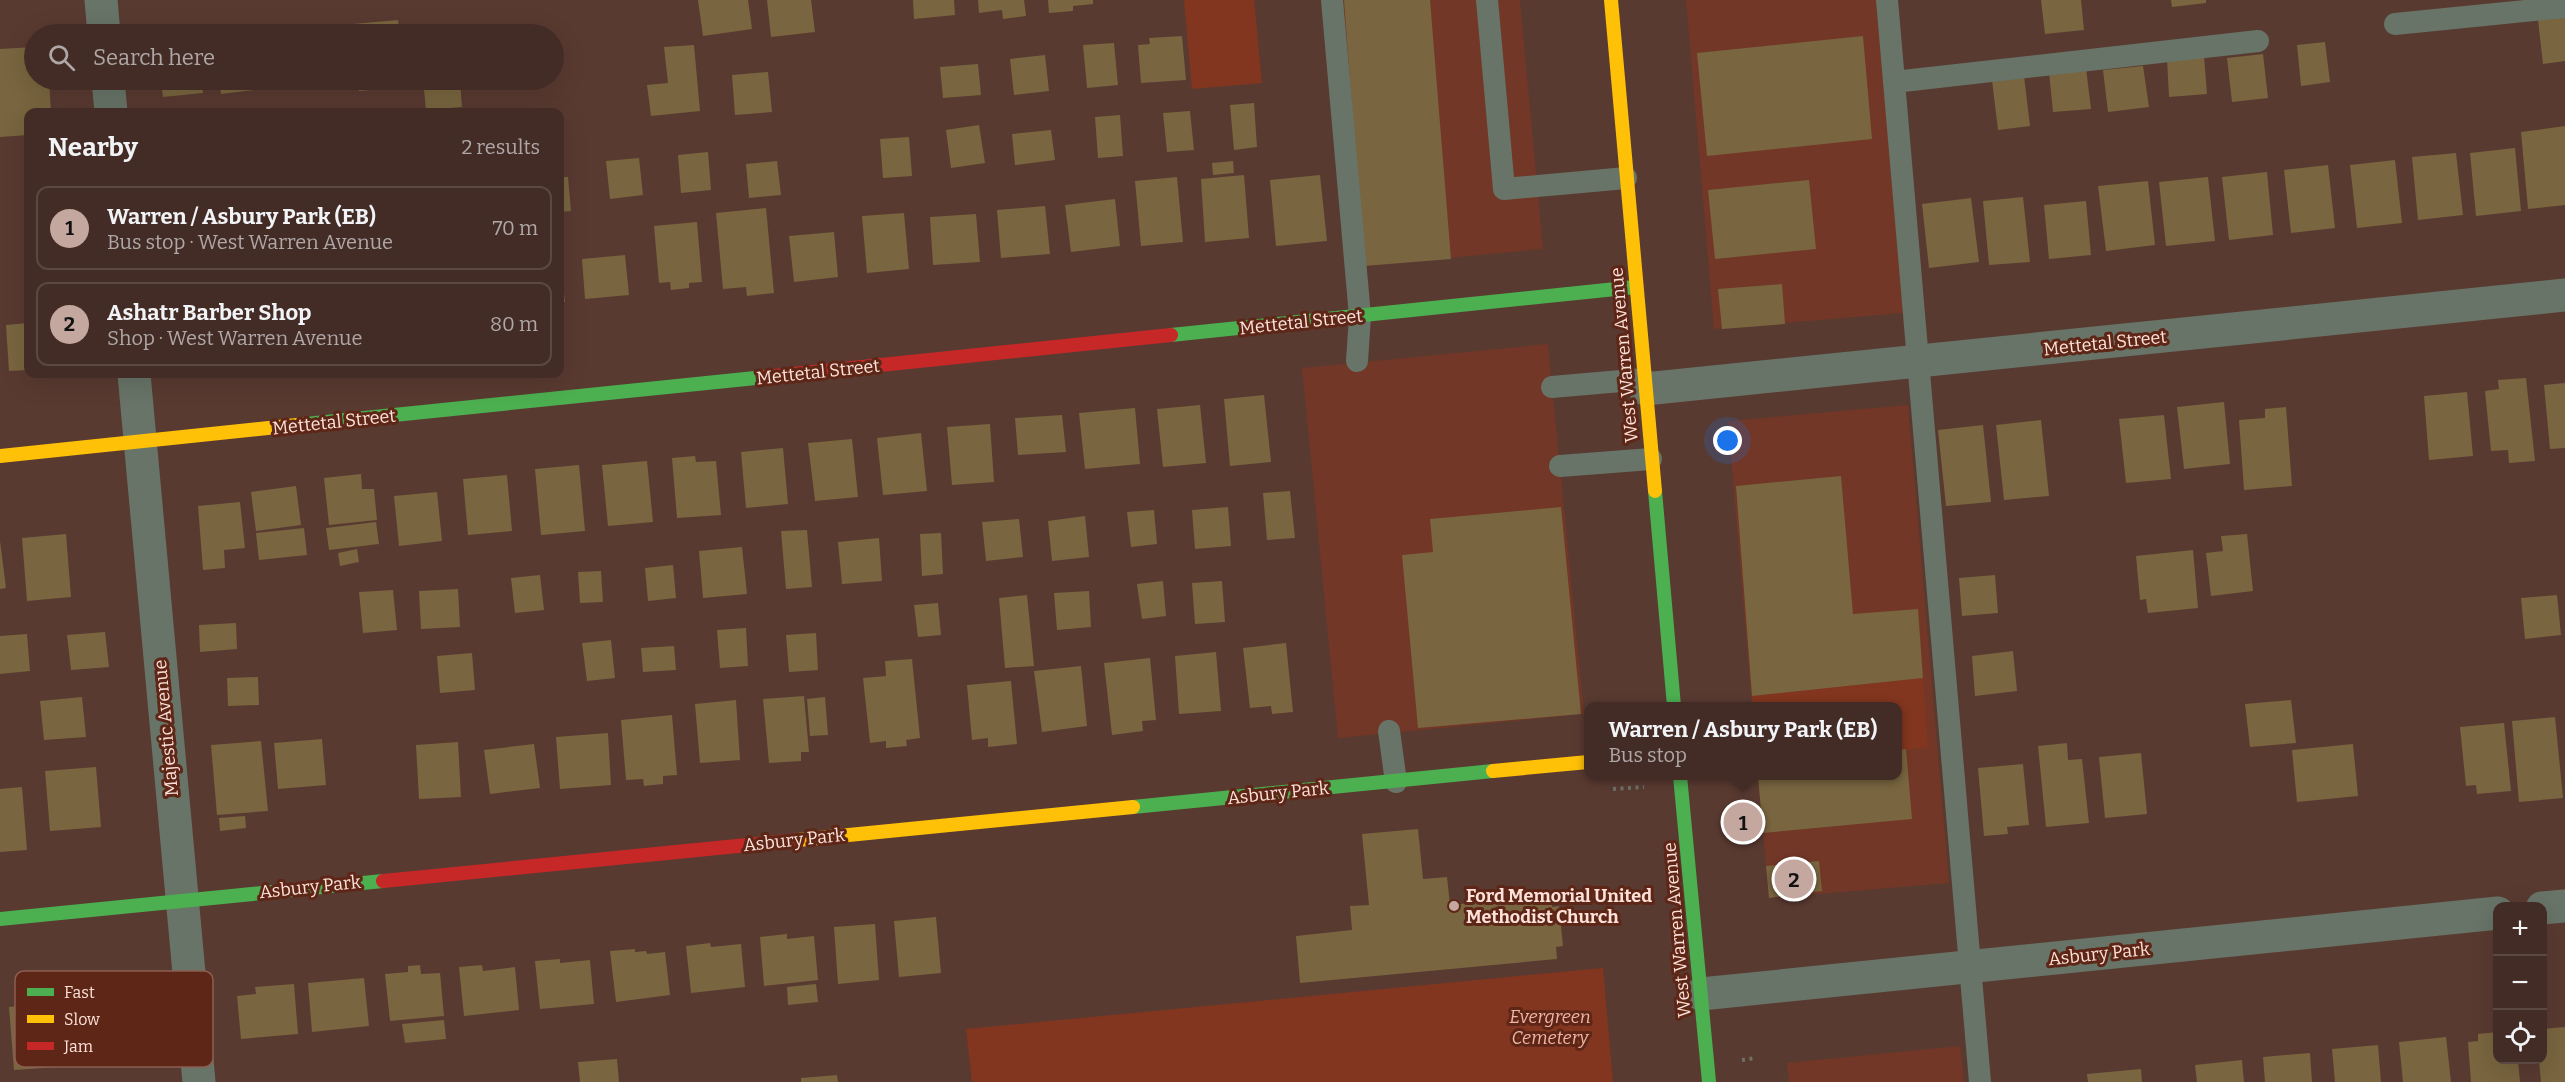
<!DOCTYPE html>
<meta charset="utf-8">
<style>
body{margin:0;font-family:Bitter,serif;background:#4a342d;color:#f1f3f6}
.controls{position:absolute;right:18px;bottom:18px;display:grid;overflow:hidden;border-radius:12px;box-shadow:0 6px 24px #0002}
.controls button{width:54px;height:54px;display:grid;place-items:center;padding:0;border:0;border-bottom:2px solid #5b4842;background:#432c25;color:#f1f3f6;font:30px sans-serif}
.you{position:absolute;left:1728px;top:441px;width:21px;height:21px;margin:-15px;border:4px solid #fff;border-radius:50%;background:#1a73e8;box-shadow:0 0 0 9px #1a73e833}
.badge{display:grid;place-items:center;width:39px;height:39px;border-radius:50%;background:#c4a79e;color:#111;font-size:20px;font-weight:700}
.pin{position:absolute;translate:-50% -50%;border:3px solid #fff;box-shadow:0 2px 6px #0006}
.popup{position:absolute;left:1584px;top:702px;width:318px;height:78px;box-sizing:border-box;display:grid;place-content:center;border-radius:12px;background:#432c25;filter:drop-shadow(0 2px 4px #0005);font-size:20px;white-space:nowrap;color:#afa7a7}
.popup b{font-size:22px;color:#f1f3f6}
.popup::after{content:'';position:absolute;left:50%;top:100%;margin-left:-12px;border:12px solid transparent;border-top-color:#432c25}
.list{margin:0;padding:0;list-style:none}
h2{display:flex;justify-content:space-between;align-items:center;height:78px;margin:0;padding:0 24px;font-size:26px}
h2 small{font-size:20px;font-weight:400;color:#afa7a7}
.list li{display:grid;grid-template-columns:39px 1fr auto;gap:18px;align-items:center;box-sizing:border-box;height:84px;margin:0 12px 12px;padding:0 12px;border:2px solid #5b4842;border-radius:12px}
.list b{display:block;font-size:22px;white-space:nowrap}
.list p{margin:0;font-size:20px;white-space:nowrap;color:#afa7a7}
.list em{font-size:20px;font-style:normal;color:#afa7a7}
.icon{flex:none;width:33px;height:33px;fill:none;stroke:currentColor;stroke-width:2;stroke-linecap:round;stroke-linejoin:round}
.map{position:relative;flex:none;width:2565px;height:1082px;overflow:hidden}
.search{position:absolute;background:#432c25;box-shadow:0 6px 24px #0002;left:24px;top:24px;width:540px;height:66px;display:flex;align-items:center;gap:15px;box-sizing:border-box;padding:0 21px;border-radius:33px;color:#afa7a7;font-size:22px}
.panel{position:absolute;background:#432c25;box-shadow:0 6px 24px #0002;left:24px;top:108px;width:540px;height:270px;border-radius:12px}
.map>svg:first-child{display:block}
</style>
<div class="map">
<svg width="2565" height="1082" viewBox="0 0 2565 1082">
<rect width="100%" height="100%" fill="#593a31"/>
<path fill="#723727" d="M1338,0H1520L1543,249L1363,266Z
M1686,0H1877L1903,313L1714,329Z
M1548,344L1584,714L1338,738L1302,368Z
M1908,405L1949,883L1769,898L1758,776H1898V706H1752L1728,421Z
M1960,1046L1964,1082H1789L1787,1063Z"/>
<path fill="#83361f" d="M1184,0H1254L1262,83L1192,89Z
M1923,678L1928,747L1898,751V706H1753L1752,696Z
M1603,968L1613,1082H972L966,1029Z"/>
<path fill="#79653f" d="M698,0H748L752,29L703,36Z
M767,0H811L815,32L771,37Z
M913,0H954L955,15L914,19Z
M978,0H1024L1026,16L1003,19L1002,10L979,13Z
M1048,0H1093V4L1073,6V11L1049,13Z
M1344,0H1430L1451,259L1364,266Z
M2041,0H2081L2084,30L2045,34Z
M2171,0H2206V3L2172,7Z
M2565,16V61L2543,64L2538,20Z
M398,20L400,34H354L353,24Z
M330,26L331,34H290V29Z
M435,26L437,34H419V28Z
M197,28L198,34H175L174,30Z
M257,29V34H221V33Z
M1182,36L1186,80L1141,83L1138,45L1150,44L1149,38Z
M1863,36L1872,139L1707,156L1697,53Z
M2325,42L2330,82L2301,86L2297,45Z
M1114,43L1118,85L1087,88L1083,45Z
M694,45L700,111L651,116L647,85L668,83L664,47Z
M34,47V80H49L51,112H28V135L0,137V49Z
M2263,54L2268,98L2232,102L2227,58Z
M1045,55L1049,91L1014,95L1010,59Z
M2204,56L2207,94L2169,97L2167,58Z
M978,64L981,95L943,98L940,67Z
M2143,66L2149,107L2108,112L2103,70Z
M2086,68L2091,109L2053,112L2049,72Z
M768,72L772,112L735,115L732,75Z
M2024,76L2030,126L1998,130L1992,80Z
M161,80H202L203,93L163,97Z
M219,80H262L263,89L221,94Z
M294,80H326V81L295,84Z
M358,80H404L405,87L359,91Z
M423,80H460L462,107L426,110Z
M1254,103L1257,147L1234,150L1230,105Z
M1190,111L1194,150L1167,152L1163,113Z
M1120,115L1123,156L1098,158L1095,117Z
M979,125L985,163L951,168L946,130Z
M2565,126V205L2528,209L2521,132Z
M1051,130L1055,160L1015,165L1012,134Z
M909,137L912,176L883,178L880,139Z
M2515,148L2521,211L2476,216L2470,153Z
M708,152L711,190L681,193L678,155Z
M2456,153L2463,215L2418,220L2412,157Z
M639,158L643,195L610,199L606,161Z
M2395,160L2402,223L2357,228L2350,165Z
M777,161L781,195L749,198L746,164Z
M1233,161L1234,173L1213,175L1212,163Z
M2328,165L2335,228L2291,233L2284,170Z
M2267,172L2273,235L2229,240L2222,177Z
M1244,175L1249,238L1205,242L1201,179Z
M1320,175L1327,241L1276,246L1270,180Z
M560,177H568L571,211L560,212Z
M1177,177L1183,242L1141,246L1135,181Z
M2208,177L2215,241L2166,246L2159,182Z
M1809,180L1816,249L1715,259L1708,190Z
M2148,181L2155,245L2106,251L2098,186Z
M2023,197L2030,262L1989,265L1983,201Z
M1971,198L1979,262L1929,268L1922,204Z
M1115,199L1120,246L1071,252L1065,205Z
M2086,201L2091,255L2049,259L2044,205Z
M1045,206L1050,254L1001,258L997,210Z
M766,208L774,293L747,296L746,287L723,289L716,213Z
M904,213L909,269L867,273L862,216Z
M976,214L980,262L933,265L930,217Z
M697,222L702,282L689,283V288L671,290L670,282L659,283L654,226Z
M834,232L838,277L794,282L789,236Z
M625,255L629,295L585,299L582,259Z
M560,257L565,302H560Z
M1782,284L1785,324L1722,329L1718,289Z
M28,323V370L9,371L6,325Z
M2526,378L2535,461L2509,463L2508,450L2491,451L2485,391L2499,389L2498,380Z
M2565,383V448L2550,449L2544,385Z
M2467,392L2473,456L2429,460L2424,396Z
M1264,395L1271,462L1230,466L1224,399Z
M2224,402L2230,464L2184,469L2177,407Z
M1200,405L1206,463L1163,467L1157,409Z
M2286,407L2292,486L2244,490L2239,420L2265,418V409Z
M1135,408L1140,464L1085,469L1079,413Z
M1062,415L1066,452L1018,455L1015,418Z
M2164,415L2171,479L2126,483L2119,419Z
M2041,420L2049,496L2004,500L1996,425Z
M990,424L994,482L952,485L947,427Z
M1983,425L1991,502L1946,506L1938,430Z
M921,433L927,491L883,495L877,438Z
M852,439L858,497L815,501L808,443Z
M783,448L788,504L746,508L741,452Z
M695,456L696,462L716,461L721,515L677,518L672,458Z
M647,461L653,522L608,526L602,465Z
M579,465L585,531L541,535L535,469Z
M361,474L362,489H374L377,520L329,525L324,478Z
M507,475L512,531L468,535L463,479Z
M1841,476L1853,614L1918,609L1923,678L1752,696L1736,486Z
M296,486L301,525L256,531L251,492Z
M1290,491L1295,538L1267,540L1263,493Z
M437,492L442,541L399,546L394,496Z
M240,502L245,548L224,550L225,568L203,570L198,506Z
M1228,507L1231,546L1195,549L1192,510Z
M1561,507L1581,714L1418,728L1402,555L1433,552L1430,519Z
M1154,510L1157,544L1131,547L1127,512Z
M1085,516L1089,557L1052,561L1048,521Z
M1019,519L1023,557L986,561L982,522Z
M376,522L379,544L329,550L326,528Z
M304,528L307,555L259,560L256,533Z
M807,530L812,587L786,589L781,531Z
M941,533L943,574L922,576L920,534Z
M66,534L71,597L27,601L22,538Z
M2247,534L2253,591L2211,596L2206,553L2223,551L2221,536Z
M879,538L882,581L842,584L838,542Z
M0,541L6,588L0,589Z
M742,547L747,594L703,598L699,551Z
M357,549L359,562L340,566L338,553Z
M2193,550L2198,608L2148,613L2146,599L2140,600L2136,556Z
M673,565L676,598L648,601L645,568Z
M601,571L603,602L580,603L578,572Z
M540,575L544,610L515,613L511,578Z
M1995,575L1998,613L1962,616L1959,578Z
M1163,581L1166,616L1142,619L1137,584Z
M1222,581L1225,622L1195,624L1192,583Z
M458,589L460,627L421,629L419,591Z
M393,590L397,630L363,633L359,592Z
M1089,591L1091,627L1057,630L1054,593Z
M1027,595L1034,666L1005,668L999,598Z
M2557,595L2561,635L2525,639L2521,598Z
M938,603L941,635L918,637L914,605Z
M236,623L237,649L200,652L199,625Z
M746,628L748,666L720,668L717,630Z
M105,632L109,667L71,670L67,635Z
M816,633L818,670L789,672L786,635Z
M27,634L30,671L0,674V636Z
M611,640L615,678L587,681L582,643Z
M1286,643L1293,712L1272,714L1271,706L1250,708L1243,648Z
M674,646L676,670L643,672L641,648Z
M2013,651L2017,691L1975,696L1972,656Z
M1216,652L1221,711L1179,714L1175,656Z
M472,653L475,690L440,693L437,656Z
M1150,658L1156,720L1142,721L1143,731L1112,735L1104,663Z
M912,659L920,738L906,740L907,746L886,748V741L870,743L863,678L886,676L885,661Z
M1081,666L1087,726L1042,732L1034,671Z
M258,677L259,705L228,706L227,678Z
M1011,681L1017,744L988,747V738L972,740L967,685Z
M804,696L809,752H801V761L769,763L763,699Z
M82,697L86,737L44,740L40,701Z
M825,697L828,735L810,736L807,699Z
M736,700L740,760L700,763L695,704Z
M2291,700L2296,743L2250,747L2245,704Z
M672,715L677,775L663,776V784L644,786L643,779L626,780L621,720Z
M2555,717L2563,798L2519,802L2512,721Z
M2504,723L2511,791L2477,794L2476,785L2466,786L2460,727Z
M608,733L611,785L560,789L556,737Z
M322,739L326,785L278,789L274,743Z
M261,741L268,811L217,815L211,745Z
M458,742L461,797L419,799L416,745Z
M2067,743L2068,760L2082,759L2089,823L2046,827L2038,746Z
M534,744L540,788L490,794L484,750Z
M2353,744L2358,796L2297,802L2292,750Z
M1906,749L1912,819L1763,833L1758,776H1898V750Z
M2141,753L2147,814L2105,818L2099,757Z
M2023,764L2029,825L2007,827L2008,834L1984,836L1978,768Z
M96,767L101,827L50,831L45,771Z
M22,787L27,850L0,852V789Z
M245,816L246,828L220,831L219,818Z
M1418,829L1423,879L1447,877L1450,905L1551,895L1552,907L1559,906L1563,946L1556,947L1557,959L1300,983L1296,936L1352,930L1350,906L1369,905L1362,834Z
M1819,861L1822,891L1769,898L1766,866Z
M936,917L941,973L899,977L894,921Z
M875,924L879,980L838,984L834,927Z
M787,934V939L814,936L818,980L764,986L760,937Z
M710,943L711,947L741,944L745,987L691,993L686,946Z
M635,949V952L646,951L647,954L665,952L670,995L616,1002L610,951Z
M560,959V963L590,960L594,1004L540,1009L535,961Z
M420,965L421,974L440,973L444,1016L390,1021L385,974L408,972V966Z
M482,965L483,971L515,967L519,1010L464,1016L459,967Z
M364,978L369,1026L312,1032L308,983Z
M294,984L298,1034L241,1039L237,996L256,994L255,987Z
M816,984L818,1002L788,1005L787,987Z
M122,995L127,1058L83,1061L78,998Z
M53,1004L58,1067L14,1070L9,1007Z
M444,1020L446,1039L405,1043L402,1024Z
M2565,1027V1082H2541L2539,1060H2542V1029Z
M2498,1032V1060H2518L2520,1082H2471L2468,1042L2478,1041V1034Z
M2446,1037L2451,1082H2403L2399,1042Z
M2378,1045L2381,1082H2335L2332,1049Z
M2310,1053L2312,1082H2265L2263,1057Z
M617,1059L619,1082H580L578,1062Z
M2242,1060L2244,1082H2197L2195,1065Z
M2141,1069L2142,1082H2088L2087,1074Z
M837,1075L838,1082H801V1078Z"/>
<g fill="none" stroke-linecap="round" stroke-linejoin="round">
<path stroke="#6d7066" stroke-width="4" stroke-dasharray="3 4.5" stroke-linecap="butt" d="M1613,789L1644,787
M1742,1060L1756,1058"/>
<path stroke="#677467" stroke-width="22" d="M1332,0L1360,316L1357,361
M1487,0L1504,189L1626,178
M1887,0L1980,1082
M2395,24L2565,7
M1894,82L2258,41
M1552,387L1644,379
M1560,466L1651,459
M1389,731L1396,782"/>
<path stroke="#677467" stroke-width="33" d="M101,0L104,34
M108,80L111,112
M134,374L199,1082
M1645,389L2565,295
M2542,908L2565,906
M1701,994L2498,913"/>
<path stroke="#4caf50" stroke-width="14" d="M1171,335L1635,287
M306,424L765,377
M1655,491L1674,706
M1680,776L1709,1082
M1133,807L1493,771
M0,919L383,881"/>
<path stroke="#ffc107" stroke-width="14" d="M1611,0L1655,491
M0,456L306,424
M1493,771L1588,762
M798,840L1133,807"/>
<path stroke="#c62828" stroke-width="14" d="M765,377L1171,335
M383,881L798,840"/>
</g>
<circle fill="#c4a79e" stroke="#5d2617" stroke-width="2" cx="1454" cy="906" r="6"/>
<g text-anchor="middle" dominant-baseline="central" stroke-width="6" stroke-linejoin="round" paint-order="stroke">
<g font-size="18" fill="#fee1d9" stroke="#5d2617">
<text transform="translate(1301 322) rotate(-6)">Mettetal Street</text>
<text transform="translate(2105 343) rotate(-6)">Mettetal Street</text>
<text transform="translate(1624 355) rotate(-95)">West Warren Avenue</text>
<text transform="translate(818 372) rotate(-6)">Mettetal Street</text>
<text transform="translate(334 422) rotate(-6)">Mettetal Street</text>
<text transform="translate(166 728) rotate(-95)">Majestic Avenue</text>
<text transform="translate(1278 793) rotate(-6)">Asbury Park</text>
<text transform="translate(794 840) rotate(-6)">Asbury Park</text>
<text transform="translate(310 887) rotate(-6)">Asbury Park</text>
<text transform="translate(1677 930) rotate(-95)">West Warren Avenue</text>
<text transform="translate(2099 954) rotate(-6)">Asbury Park</text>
</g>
<g font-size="18" font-weight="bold" fill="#fee1d9" stroke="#5d2617" text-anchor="start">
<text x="1466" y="896">Ford Memorial United<tspan x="1466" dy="21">Methodist Church</tspan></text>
</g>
<g font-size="18" font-style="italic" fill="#f2b5a3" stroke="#5d2617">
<text x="1550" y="1017">Evergreen<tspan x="1550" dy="21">Cemetery</tspan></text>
</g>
</g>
<rect x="15" y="971" width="198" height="96" rx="9" fill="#5d2617" stroke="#8d5e51" stroke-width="1.5"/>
<rect x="27" y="988" width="27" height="8" fill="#4caf50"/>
<rect x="27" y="1015" width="27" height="8" fill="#ffc107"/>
<rect x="27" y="1042" width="27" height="8" fill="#c62828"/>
<g font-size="16" fill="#fee1d9">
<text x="64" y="998">Fast</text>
<text x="64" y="1025">Slow</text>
<text x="64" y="1052">Jam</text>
</g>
</svg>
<div class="controls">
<button>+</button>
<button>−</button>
<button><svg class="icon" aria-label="locate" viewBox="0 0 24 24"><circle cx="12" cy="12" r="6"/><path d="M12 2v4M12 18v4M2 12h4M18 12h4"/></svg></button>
</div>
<div class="you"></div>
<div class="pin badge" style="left:1743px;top:822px">1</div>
<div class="popup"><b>Warren / Asbury Park (EB)</b>Bus stop</div>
<div class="pin badge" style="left:1794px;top:879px">2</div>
<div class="search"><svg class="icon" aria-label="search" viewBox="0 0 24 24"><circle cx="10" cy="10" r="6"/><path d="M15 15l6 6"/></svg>Search here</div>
<section class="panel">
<h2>Nearby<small>2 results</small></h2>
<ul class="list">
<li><span class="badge">1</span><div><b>Warren / Asbury Park (EB)</b><p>Bus stop · West Warren Avenue</p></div><em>70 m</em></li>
<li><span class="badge">2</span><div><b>Ashatr Barber Shop</b><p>Shop · West Warren Avenue</p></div><em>80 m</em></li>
</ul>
</section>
</div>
